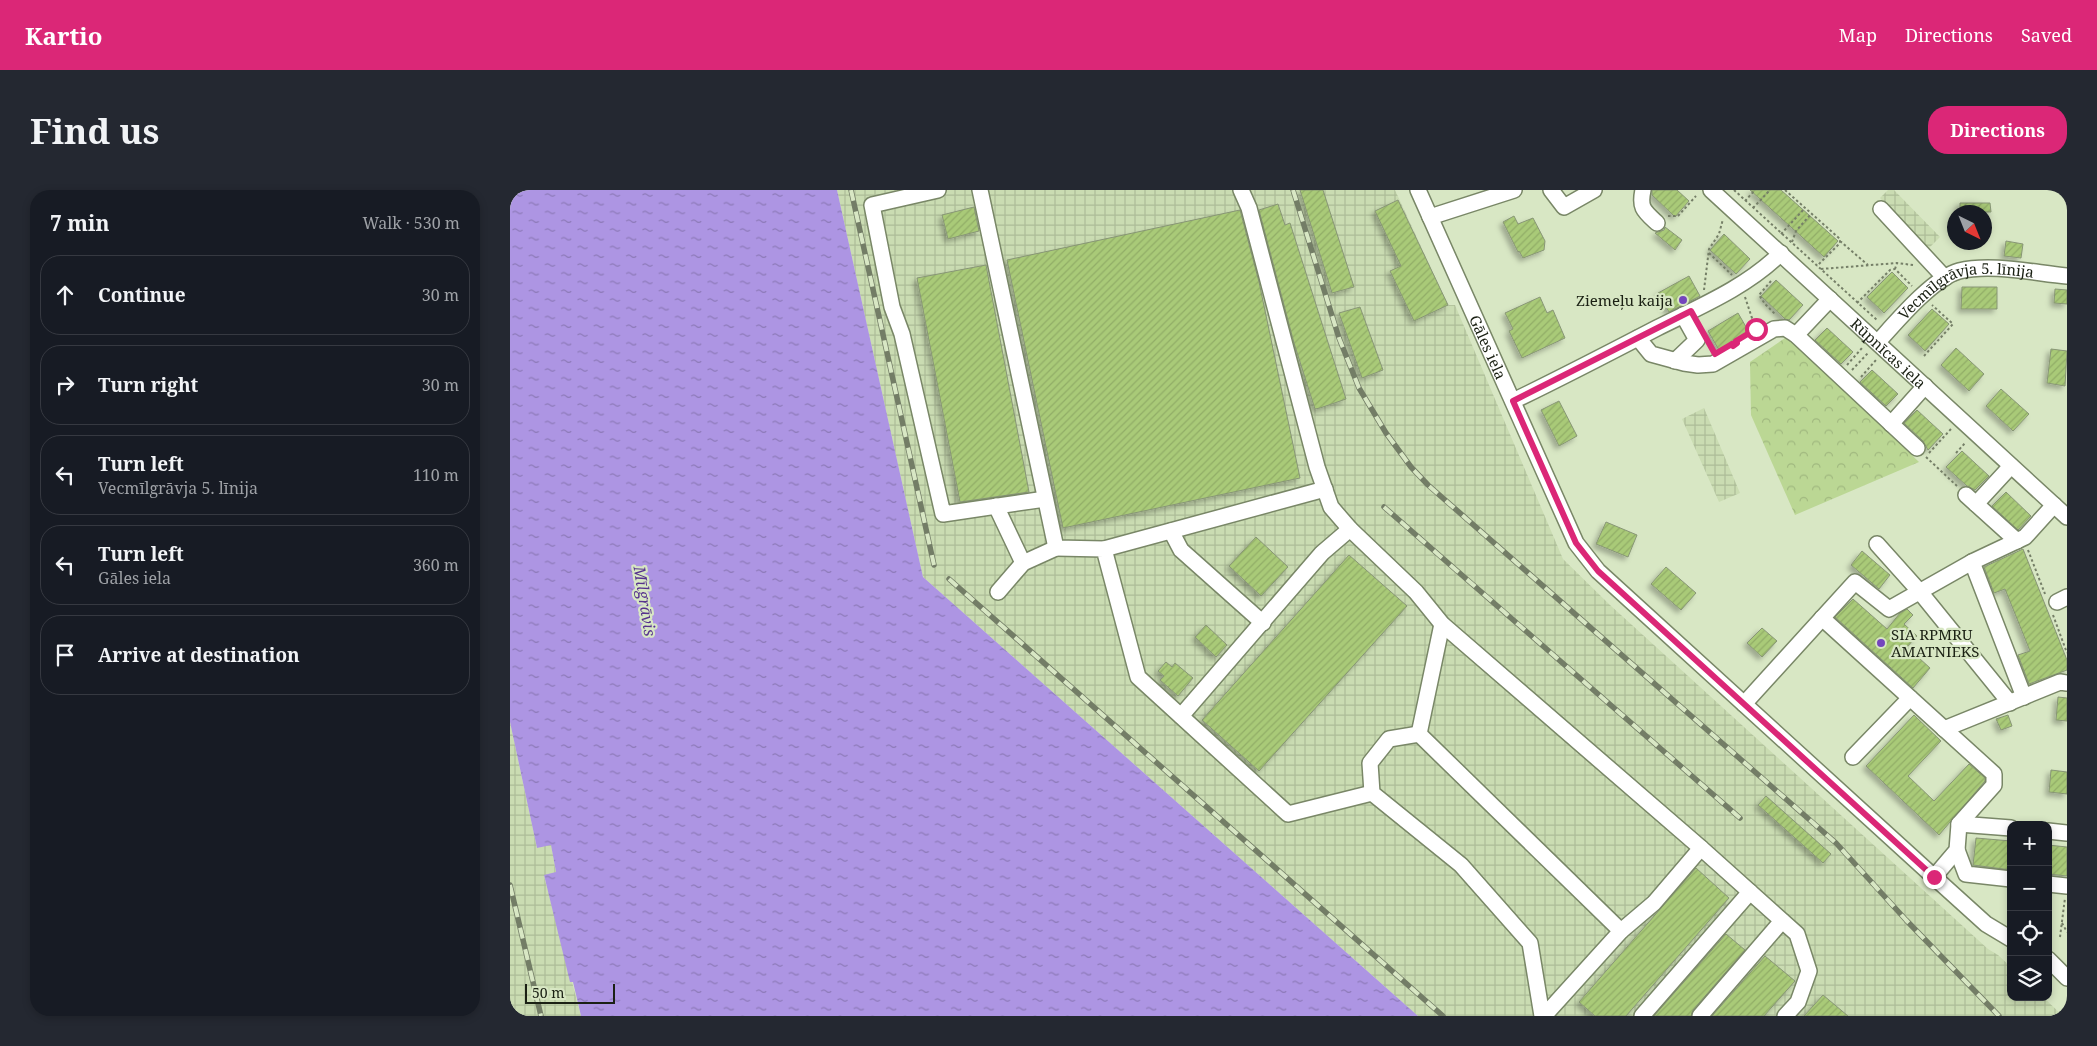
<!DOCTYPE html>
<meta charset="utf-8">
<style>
body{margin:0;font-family:"Noto Serif",serif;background:#242831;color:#f1f3f6}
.controls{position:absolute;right:15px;bottom:15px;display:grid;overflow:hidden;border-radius:10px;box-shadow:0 2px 8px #0003}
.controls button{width:45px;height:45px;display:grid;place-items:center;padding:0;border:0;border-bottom:1px solid #363941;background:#171b24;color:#f1f3f6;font:25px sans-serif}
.compass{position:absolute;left:1437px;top:15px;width:45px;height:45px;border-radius:50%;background:#171b24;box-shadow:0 2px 8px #0003;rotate:137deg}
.scale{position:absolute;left:15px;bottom:12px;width:90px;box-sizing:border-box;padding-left:5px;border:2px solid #1b2114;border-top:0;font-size:14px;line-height:18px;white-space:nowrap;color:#1b2114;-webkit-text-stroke:4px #d8e7c4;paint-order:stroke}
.stop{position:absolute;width:15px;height:15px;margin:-11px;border:4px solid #db2777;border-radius:50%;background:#fff}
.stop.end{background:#db2777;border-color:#fff;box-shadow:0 1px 5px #0008}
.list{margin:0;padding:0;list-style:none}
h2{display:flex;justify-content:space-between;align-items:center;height:65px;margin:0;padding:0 20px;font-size:21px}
h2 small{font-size:16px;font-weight:400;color:#9ea1a6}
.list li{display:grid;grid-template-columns:32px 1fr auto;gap:15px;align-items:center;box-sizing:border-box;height:80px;margin:0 10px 10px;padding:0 10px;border:1px solid #363941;border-radius:20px}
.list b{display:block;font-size:19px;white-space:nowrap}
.list p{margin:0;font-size:16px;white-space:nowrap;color:#9ea1a6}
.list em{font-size:16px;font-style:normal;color:#9ea1a6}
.icon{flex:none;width:28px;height:28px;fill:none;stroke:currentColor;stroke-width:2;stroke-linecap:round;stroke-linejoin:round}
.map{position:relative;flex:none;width:1557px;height:826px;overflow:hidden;border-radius:20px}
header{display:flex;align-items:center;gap:30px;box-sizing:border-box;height:70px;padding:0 25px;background:#db2777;color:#fff}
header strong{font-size:24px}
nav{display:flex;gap:28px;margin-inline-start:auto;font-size:18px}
.intro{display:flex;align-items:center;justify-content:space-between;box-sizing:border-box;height:120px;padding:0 30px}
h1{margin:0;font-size:35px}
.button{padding:12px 22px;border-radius:20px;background:#db2777;color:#fff;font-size:18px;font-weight:700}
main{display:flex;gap:30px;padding:0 30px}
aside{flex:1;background:#171b24;border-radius:20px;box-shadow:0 2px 8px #0003}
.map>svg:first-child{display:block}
</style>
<header>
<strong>Kartio</strong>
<nav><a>Map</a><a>Directions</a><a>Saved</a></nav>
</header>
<div class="intro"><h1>Find us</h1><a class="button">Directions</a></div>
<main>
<aside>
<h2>7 min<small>Walk · 530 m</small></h2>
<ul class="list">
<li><svg class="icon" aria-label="ahead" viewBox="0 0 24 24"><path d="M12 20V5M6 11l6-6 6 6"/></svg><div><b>Continue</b></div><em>30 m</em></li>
<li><svg class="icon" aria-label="right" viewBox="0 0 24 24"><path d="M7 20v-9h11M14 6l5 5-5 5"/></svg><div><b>Turn right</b></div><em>30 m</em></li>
<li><svg class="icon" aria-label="left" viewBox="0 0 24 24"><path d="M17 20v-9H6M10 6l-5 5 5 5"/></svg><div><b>Turn left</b><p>Vecmīlgrāvja 5. līnija</p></div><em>110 m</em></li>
<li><svg class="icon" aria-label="left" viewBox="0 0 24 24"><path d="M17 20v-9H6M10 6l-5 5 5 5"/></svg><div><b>Turn left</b><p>Gāles iela</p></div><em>360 m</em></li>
<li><svg class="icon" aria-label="arrive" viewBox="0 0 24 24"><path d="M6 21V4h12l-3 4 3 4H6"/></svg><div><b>Arrive at destination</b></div></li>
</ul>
</aside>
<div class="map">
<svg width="1557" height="826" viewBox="0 0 1557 826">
<defs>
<pattern id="industrial-grid" width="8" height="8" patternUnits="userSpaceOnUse" patternTransform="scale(1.25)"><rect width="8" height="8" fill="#cadcb2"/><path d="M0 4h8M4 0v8" fill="none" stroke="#adbc98"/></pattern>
<pattern id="forest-crowns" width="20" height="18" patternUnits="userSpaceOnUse" patternTransform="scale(1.25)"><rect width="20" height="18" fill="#bbd794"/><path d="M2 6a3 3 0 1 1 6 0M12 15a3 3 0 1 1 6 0" fill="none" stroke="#a0b87f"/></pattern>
<pattern id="water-ripples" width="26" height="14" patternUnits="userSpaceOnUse" patternTransform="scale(1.25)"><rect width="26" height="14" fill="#ad95e3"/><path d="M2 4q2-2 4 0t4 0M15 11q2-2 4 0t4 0" fill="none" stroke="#8c79b7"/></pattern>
<pattern id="building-hatch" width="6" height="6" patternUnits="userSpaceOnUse" patternTransform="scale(1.25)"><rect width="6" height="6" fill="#a9ca78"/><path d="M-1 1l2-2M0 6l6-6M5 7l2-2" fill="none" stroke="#91ad67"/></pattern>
<filter id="shadow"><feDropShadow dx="-3.5" dy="3.5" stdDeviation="2.5" flood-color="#0004"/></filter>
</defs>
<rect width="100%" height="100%" fill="#d8e7c4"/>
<path fill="url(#industrial-grid)" d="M327,0H885L938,115H945L1053,369L1100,415L1478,759L1488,765L1501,777V807H1533L1553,826H908L413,387Z
M1378,0H1384L1430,47L1418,59L1370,8Z
M1194,218L1230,303L1209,312L1172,229Z
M0,532L27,658L41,654L46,683L34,686L71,826H0Z"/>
<path fill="url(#forest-crowns)" d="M1278,146L1409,272L1285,325L1241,225L1240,172Z"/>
<path fill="url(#water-ripples)" d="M0,0H327L413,387L908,826H71L63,792H60L34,685L46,682L41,655L27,658L0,532Z"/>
<path fill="url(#building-hatch)" stroke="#889676" filter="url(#shadow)" d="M790,0H813L844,97L822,103Z
M1142,0H1167L1179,11L1165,27L1142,5Z
M1240,0H1271L1328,51L1314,67Z
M888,10L938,115L904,131L880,81L891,76L865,21Z
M1450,13H1480L1481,22H1450Z
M768,14L775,35L780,33L836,209L810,218L805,219L784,153L749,20Z
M464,17L469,41L438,49L432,25Z
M730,20L749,92L790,288L553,338L497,70Z
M1004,26L1008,34L1023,28L1035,51L1034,60L1013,68L1009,61L1008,62L993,32Z
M1155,37L1172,50L1165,60L1145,43L1154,40Z
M1214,44L1240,69L1226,84L1200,60Z
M1496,51L1513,54L1511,68L1494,66Z
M476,75L519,302L450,312L407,88Z
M1382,82L1398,98L1374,123L1357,107Z
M1179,86L1190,106L1159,122L1148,103Z
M1266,90L1293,115L1279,130L1275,129L1251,106Z
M1452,97H1487V119H1451Z
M1545,99L1557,100V114L1544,113Z
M1030,107L1037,123L1043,120L1055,148L1012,168L999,141L1003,139L995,123Z
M850,117L873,180L852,188L829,123Z
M1422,119L1439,134L1415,161L1398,145Z
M1228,123L1239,142L1209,160L1198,141Z
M1317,138L1343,162L1331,174L1305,150Z
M1446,158L1474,184L1459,201L1431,175Z
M1541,159L1557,161L1555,196L1537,193Z
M1362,180L1388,204L1376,216L1350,192Z
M1491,199L1519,224L1503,241L1476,216Z
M1049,211L1067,246L1049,256L1031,220Z
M1407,220L1433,244L1418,260L1413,251L1394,233Z
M1452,261L1479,286L1465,300L1457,296L1436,277Z
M1496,302L1521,326L1508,340L1482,316Z
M1096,332L1127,345L1118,367L1086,354Z
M746,347L778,377L751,406L719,376Z
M1513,359L1557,470V480L1519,494L1508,465L1520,461L1495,399L1484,403L1474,377Z
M1352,361L1380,385L1369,399L1341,375Z
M839,365L897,416L749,581L692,530Z
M1156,377L1186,403L1171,420L1141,394Z
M1343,409L1377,439L1390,423L1397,419L1403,425L1394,434L1407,446L1397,457L1420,478L1403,498L1325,427Z
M696,435L717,455L706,467L685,447Z
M1252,438L1267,451L1252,467L1237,453Z
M656,472L662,477L665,473L683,488L668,506L650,490L654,486L648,481Z
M1548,507L1557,508V531L1546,530Z
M1404,525L1431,551L1398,586L1424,611L1459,574L1475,588V591L1429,645L1356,576Z
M1498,525L1502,536L1491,540L1486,529Z
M1541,580L1557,582V604L1539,602Z
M1256,606L1321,664L1313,673L1248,615Z
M1466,648L1501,651V680L1463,675Z
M1538,655L1557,657V686L1538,684Z
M1186,678L1219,708L1116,826H1085L1069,812Z
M1216,744L1235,760L1183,820L1181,826H1144Z
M1255,766L1285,791L1254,826H1202Z
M1313,805L1338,826H1294Z"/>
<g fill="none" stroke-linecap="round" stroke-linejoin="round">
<defs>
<g id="minor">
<path d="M428,0L362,15L382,117L392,144L433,324L535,309"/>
<path d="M470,0L546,358L594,359L628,487L778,624L862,603"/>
<path d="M731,0L739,18L807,277L821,317L840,339L906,402L932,434L1191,658L1287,744L1299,781L1288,812L1275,826"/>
<path id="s1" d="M908,0L1066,353L1088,381L1424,687L1476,734L1501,749"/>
<path d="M1041,0L1054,17L1084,0"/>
<path d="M1133,0C1129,18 1134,21 1147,33"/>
<path id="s2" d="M1201,0L1557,327"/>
<path d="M1371,19L1435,88"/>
<path d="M920,27L1004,0"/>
<path d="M1286,145L1320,109"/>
<path d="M1128,148L1141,164L1174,173L1188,175L1203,174L1264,139L1275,138L1286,145L1407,258"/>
<path id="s3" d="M1368,152C1386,132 1423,88 1449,81C1481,73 1524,83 1557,86"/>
<path d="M1165,171L1187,150L1173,125"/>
<path d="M1003,211C1051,188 1099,163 1147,138C1189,117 1237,97 1271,63"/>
<path d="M1381,234L1415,196"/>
<path d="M1456,305L1507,351"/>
<path d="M1466,314L1501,276"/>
<path d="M486,316L513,373"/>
<path d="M661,341L671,360L753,433"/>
<path d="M1367,354L1410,402L1500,513"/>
<path d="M594,359L815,299"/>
<path d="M1462,372L1514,507"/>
<path d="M488,402L513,373L546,358"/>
<path d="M1547,412L1557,407"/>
<path d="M1312,428L1484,584V595L1449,634L1447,660L1424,687"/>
<path d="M1234,514L1345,392L1379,419L1462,372L1515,347L1544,315"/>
<path d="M671,526L812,363L840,339"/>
<path d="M1434,539L1550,492L1557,493"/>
<path d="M909,544L932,434"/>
<path d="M1343,567L1400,508"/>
<path d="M1449,634L1501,638"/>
<path d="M1538,641L1557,643"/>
<path d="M1447,660L1456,684L1501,689"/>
<path d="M1538,694L1557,696"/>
<path d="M1111,741L1144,713L1191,658"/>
<path d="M1538,769L1557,788"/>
<path d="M1032,826L1020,753L951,675L862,603L860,573L879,549L909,544L1111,741L1034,826"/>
<path d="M1132,826L1240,702"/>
<path d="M1190,826L1272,731"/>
</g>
</defs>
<use href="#minor" stroke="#798767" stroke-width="18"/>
<path stroke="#757f67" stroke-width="2" stroke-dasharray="2.5 2.5" stroke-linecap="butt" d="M1224,0L1368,131
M1275,0L1330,49V53L1307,76
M1235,11L1245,0
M1243,18L1260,0
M1158,26H1168L1186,6
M1271,44L1295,18
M1330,51L1358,75
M1282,52L1286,41L1301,24
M1199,63L1222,85
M1311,79L1387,73
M1385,79L1387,73L1403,75
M1261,91L1249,105L1255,114L1266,125
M1194,100L1199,59L1209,44L1213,29
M1235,107L1244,134
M1347,113L1380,80L1385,79L1402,96
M1414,166L1443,134L1422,115
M1337,175L1352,158
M1342,180L1358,163
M1351,187L1366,170
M1419,263L1441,239
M1446,263L1456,252
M1416,267L1447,296
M1518,360L1535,404
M1543,425L1557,463
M1552,733L1557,742
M1550,747L1555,708"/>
<use href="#minor" stroke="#fff" stroke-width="15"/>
<defs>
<path id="rail" d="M341,0L424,375
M783,0L829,148L849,198L876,243L901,277L918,295L1326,653L1396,730L1489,826
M874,317L1230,628
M439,389L933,826
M0,695L31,826"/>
</defs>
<use href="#rail" stroke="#737d66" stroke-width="5.5"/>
<use href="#rail" stroke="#d8e7c4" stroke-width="4" stroke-dasharray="11" stroke-linecap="butt"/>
</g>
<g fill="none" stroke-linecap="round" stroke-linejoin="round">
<path stroke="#db2777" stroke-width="6" d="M1246,139L1226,151L1227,153L1223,156L1222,154L1205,164L1181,121L1003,211L1066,353L1088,381L1424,687"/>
</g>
<g fill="#7445bd" stroke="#d8e7c4" stroke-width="2">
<circle cx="1173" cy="110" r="5"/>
<circle cx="1371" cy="453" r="5"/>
</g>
<g text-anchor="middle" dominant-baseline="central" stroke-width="4.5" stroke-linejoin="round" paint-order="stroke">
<g font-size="15" fill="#1b2114" stroke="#d8e7c4">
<text stroke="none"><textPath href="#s3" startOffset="109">Vecmīlgrāvja 5. līnija</textPath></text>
<text stroke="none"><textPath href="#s1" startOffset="172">Gāles iela</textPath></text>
<text stroke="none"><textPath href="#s2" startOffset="241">Rūpnīcas iela</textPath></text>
</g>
<g font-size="15" fill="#1b2114" stroke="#d8e7c4" text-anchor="end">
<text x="1163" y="110">Ziemeļu kaija</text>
<text x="1381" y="444" text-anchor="start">SIA RPMRU<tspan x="1381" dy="17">AMATNIEKS</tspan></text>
</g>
<g font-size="16" font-style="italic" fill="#56328d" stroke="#d8e7c4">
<text transform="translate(135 411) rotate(81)">Mīlgrāvis</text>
</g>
</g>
</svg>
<div class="controls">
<button>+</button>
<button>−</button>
<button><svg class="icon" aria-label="locate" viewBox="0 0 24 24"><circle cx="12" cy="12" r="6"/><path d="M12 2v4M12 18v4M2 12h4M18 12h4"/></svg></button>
<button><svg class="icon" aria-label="layers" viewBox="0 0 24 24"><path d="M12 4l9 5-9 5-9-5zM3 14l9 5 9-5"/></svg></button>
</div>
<svg class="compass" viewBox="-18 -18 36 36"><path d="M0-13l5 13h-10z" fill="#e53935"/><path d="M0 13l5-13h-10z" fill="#9ea1a6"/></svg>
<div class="scale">50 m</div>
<div class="stop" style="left:1246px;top:139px"></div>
<div class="stop end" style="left:1424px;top:687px"></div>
</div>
</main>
